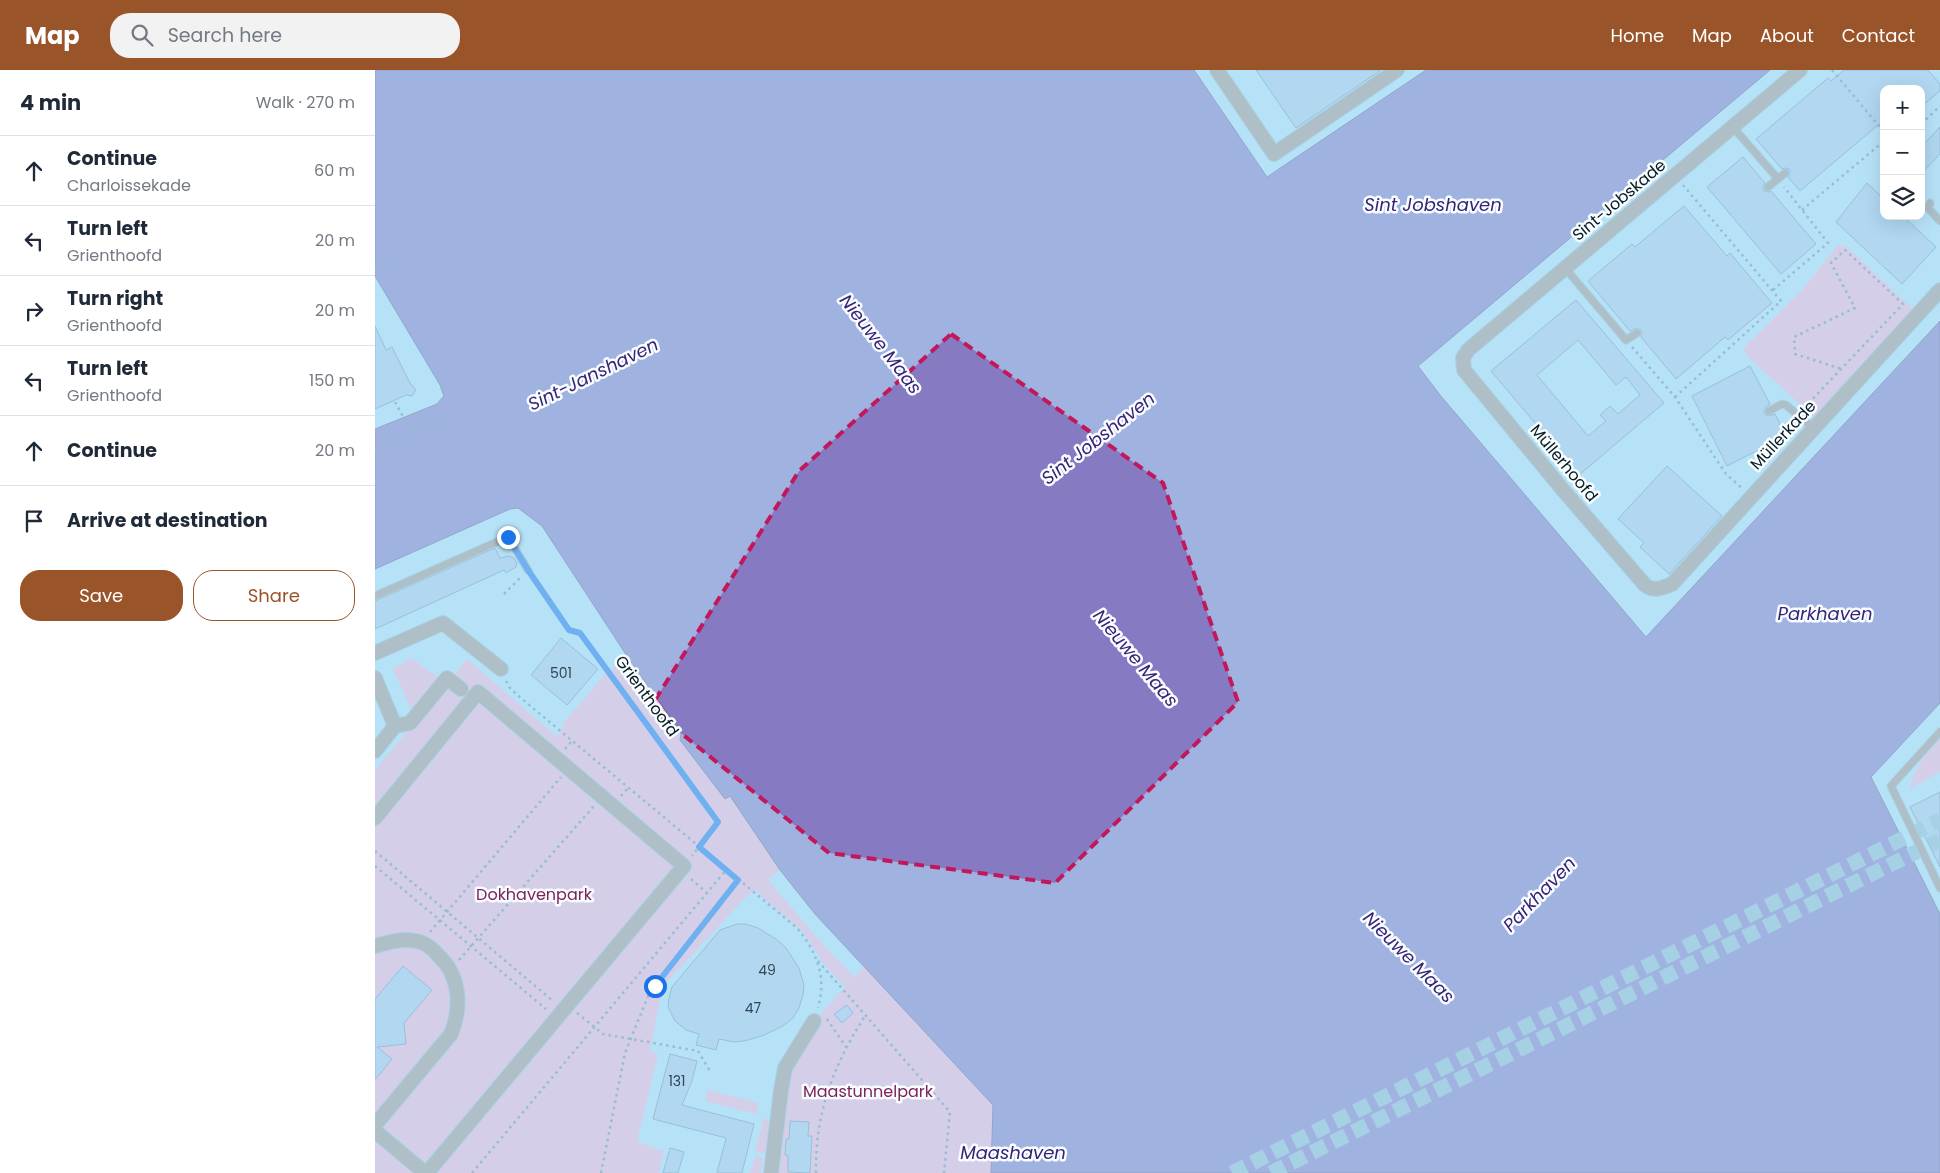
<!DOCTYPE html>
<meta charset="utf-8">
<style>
body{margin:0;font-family:Poppins,sans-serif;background:#f2f2f3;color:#1f2937}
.controls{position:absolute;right:15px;top:15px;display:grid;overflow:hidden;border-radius:10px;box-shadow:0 5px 20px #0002}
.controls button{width:45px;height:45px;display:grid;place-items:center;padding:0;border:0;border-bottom:1px solid #e0e1e3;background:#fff;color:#1f2937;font:25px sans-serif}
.stop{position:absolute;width:15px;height:15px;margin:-11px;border:4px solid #1a73e8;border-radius:50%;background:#fff}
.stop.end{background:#1a73e8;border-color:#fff;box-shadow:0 1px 5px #0008}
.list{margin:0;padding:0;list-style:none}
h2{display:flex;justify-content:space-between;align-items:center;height:65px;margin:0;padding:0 20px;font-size:21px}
h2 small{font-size:16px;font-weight:400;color:#747a83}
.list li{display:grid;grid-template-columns:32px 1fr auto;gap:15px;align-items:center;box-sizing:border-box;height:70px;padding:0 20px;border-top:1px solid #e0e1e3}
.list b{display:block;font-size:19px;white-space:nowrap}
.list p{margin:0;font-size:16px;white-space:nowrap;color:#747a83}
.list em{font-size:16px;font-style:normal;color:#747a83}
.actions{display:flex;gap:10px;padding:15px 20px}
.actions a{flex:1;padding:11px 0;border:1px solid #9a542a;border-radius:20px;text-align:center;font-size:18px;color:#9a542a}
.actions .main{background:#9a542a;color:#fff}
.icon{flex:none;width:28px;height:28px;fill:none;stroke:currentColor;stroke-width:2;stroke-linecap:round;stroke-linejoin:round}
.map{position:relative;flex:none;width:1565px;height:1103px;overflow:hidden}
header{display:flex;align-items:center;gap:30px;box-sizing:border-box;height:70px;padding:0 25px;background:#9a542a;color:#fff}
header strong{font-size:24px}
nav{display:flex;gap:28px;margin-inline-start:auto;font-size:18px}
.search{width:350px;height:45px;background:#f2f2f3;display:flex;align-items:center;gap:12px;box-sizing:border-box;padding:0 18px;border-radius:20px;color:#747a83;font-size:19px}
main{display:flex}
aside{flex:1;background:#fff}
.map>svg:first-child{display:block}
</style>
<header>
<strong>Map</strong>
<div class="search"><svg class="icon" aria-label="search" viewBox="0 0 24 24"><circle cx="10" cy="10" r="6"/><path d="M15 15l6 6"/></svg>Search here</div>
<nav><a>Home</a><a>Map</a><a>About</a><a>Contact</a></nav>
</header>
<main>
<aside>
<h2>4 min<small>Walk · 270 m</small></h2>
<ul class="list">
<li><svg class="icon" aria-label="ahead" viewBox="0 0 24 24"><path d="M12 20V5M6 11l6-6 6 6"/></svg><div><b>Continue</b><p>Charloissekade</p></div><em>60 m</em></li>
<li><svg class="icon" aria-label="left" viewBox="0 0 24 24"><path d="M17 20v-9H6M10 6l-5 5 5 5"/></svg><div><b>Turn left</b><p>Grienthoofd</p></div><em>20 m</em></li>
<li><svg class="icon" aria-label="right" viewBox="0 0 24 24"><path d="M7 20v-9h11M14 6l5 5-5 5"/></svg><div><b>Turn right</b><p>Grienthoofd</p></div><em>20 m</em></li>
<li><svg class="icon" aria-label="left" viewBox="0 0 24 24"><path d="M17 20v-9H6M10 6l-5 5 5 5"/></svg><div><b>Turn left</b><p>Grienthoofd</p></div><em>150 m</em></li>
<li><svg class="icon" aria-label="ahead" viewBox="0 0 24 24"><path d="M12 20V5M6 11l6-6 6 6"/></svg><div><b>Continue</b></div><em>20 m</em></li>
<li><svg class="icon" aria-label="arrive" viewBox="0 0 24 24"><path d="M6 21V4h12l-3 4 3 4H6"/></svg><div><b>Arrive at destination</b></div></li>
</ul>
<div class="actions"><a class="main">Save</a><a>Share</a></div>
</aside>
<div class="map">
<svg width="1565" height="1103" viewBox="0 0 1565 1103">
<rect width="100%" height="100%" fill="#b6e2f8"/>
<path fill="#f9b7d6" d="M1463,175L1471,176L1538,239L1440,348L1374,288L1368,279L1426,221Z
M250,583L306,663L305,670L350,729L355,726L405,800L393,810L443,869L479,907L490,896L618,1035L616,1103H396L405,1020L439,951L470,917L449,894L428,862L380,820L371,827L288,916L275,981L283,984L262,1072L289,1081L284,1103H0V700L92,589L181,666L188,657V653L231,603L232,605Z
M36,588L66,609L37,641L18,599Z
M1565,669V702L1535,719C1540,695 1550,686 1565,669Z
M333,1020L384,1033L381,1044L330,1031Z
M389,1048L396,1051L390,1084L380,1081Z
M380,1086L388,1088L386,1103H375Z"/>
<path fill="#867bc3" stroke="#605e92" d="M0,0H819L892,107L1051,0H1395L1043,296L1065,325L1271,567L1565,251V633L1496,707L1565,844V1103H616L618,1035L440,844L405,800L355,726L350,729L305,670L306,663L250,583L167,456L143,438L135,439L0,499V359L62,334L69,326L65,315L0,206Z"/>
<path fill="#abc9e8" stroke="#7895b2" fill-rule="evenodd" d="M881,0H1006L921,58Z
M1469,0H1553L1565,14V21L1546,37V19H1509V50L1425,121L1413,107L1415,103L1414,99L1410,98L1407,99L1381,69L1453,8L1456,11Z
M1565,57V84L1546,104V77Z
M1368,87L1390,113L1388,117L1389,121L1393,122L1396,121L1441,174L1406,204L1332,117Z
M1492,113L1509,129V146H1528L1561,177L1527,214L1461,152Z
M1309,136L1352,186L1355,183L1397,233L1353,270L1350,267L1301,309L1266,267V260L1261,258L1255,261L1213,211L1257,174L1260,177Z
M1201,230L1289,333L1204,405L1116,301ZM1203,270L1241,315L1251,307L1265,325L1243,344L1235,336L1225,345L1231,351L1213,366L1162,305Z
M0,256L11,280L17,277L35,313L41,320L37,326L31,325L0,339Z
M1375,296L1395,334L1390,338L1389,343L1393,346L1400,344L1411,366L1352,396L1317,326Z
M1292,396L1347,446L1294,504L1265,477L1269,473L1243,449Z
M120,478L125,488L134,486L139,488L142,493L141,497L131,503L129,500L0,559V531Z
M186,568L223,599L192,635L156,605Z
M1565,722V797L1535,737Z
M362,854H371L383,858L401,869L411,878L424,898L429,915L428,925L424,938L418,948L406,957L387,966L369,971L359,972L344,969L341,980L321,975L324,964L311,960L300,951L293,937L294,928L297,917L345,860Z
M28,896L57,920L29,953L31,974L2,977L17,989L0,1010V929Z
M472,935L478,943L467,953L459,944Z
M295,984L322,991L317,1011L307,1035L379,1054L367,1103H342L351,1068L278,1049Z
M415,1051L434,1052L433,1066H437L435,1103L413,1102V1086L410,1085L411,1069H414Z
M295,1078L309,1082L303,1103H288Z"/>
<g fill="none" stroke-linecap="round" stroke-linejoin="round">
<path stroke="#93bacd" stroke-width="15" stroke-dasharray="15 8" stroke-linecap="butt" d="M857,1103L1565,750
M896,1103L1565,770"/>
<defs>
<path id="lane" d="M1358,57L1403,109
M1393,117L1410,103
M1555,133L1553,138L1565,151
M1190,198L1251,270L1262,263
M1394,341L1407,334L1411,335L1438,358
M0,526L133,467L153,500
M1565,662L1516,716L1565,818"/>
<path id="street" d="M842,0L899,84L1022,0
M1425,0L1093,280L1088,288L1089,300L1188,420L1270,515C1279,522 1287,518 1297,514L1565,220
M0,583L68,553L126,599
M0,608L20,656L0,681
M20,656L35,653L72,608L86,619
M0,748L103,622L309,796L52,1103
M0,876C14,872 28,868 42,871C51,873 58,879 64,886C85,906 87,937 76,964L0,1055
M0,1061L50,1103
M396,1103L406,1020L410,998L439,951"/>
</defs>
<use href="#lane" stroke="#97bed1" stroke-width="9"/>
<use href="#street" stroke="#97bed1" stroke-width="16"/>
<path stroke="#7091a1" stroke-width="2.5" stroke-dasharray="2.5 4" stroke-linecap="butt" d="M1457,0L1509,62
M1546,54L1565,36
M1427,140L1509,71
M0,201L14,192
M1398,220L1453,173L1409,117
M1257,277L1300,327L1351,404L1367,418
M1300,327L1406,231L1308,115
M20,332L36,361
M1429,338L1528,234L1470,180L1456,193L1480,238L1419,267L1420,284L1467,299
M0,379L72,346
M158,507L194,560L205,563L343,752L317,786
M129,524L146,507
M131,611L135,618L147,629L422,858C442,882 452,907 443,938
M190,679L197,671
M246,726L253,718
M0,781L178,931
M0,796L171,939
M316,809L331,822
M55,862L186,707
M84,890L219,736
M443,891L575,1042L569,1103
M202,943L228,964L323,981L336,1003
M452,949L471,977
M97,1103L352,799
M226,1103L250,983L274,924L363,810
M441,1103C440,1043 458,996 490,946"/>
<use href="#lane" stroke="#a6958c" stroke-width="7"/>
<use href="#street" stroke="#a6958c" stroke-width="14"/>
</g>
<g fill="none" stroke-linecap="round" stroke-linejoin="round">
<path stroke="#1a73e8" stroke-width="6" d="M133,467L153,500L194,560L205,563L343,752L324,777L363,810L280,916"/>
</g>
<path d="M0 0H1565V1103H0ZM576,264L788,413L863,632L680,813L454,783L275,638L424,401Z" fill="#b6e2f8" fill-opacity=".55" fill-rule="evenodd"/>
<path fill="none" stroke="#c2185b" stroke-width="4" stroke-dasharray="10 6" stroke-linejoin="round" d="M576,264L788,413L863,632L680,813L454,783L275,638L424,401Z"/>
<g text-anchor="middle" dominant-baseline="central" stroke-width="5" stroke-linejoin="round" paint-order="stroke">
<g font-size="14" fill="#324653">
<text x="186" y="603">501</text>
<text x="392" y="900">49</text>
<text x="378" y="938">47</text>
<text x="302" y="1011">131</text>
</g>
<g font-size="16" fill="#091a21" stroke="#f8fdff">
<text transform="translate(1244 130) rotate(-40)">Sint-Jobskade</text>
<text transform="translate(1408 365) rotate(-47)">Müllerkade</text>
<text transform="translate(1189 393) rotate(50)">Müllerhoofd</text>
<text transform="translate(272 626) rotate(54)">Grienthoofd</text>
</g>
<g font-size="16" fill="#7e2357" stroke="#f8fdff">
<text x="159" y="824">Dokhavenpark</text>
<text x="493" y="1021">Maastunnelpark</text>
</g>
<g font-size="18" font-style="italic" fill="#392377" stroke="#f8fdff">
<text x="1058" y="134">Sint Jobshaven</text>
<text transform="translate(506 274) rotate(52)">Nieuwe Maas</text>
<text transform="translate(218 304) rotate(-26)">Sint-Janshaven</text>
<text transform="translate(723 368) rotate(-38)">Sint Jobshaven</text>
<text x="1450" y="543">Parkhaven</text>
<text transform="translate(761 588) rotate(50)">Nieuwe Maas</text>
<text transform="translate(1164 824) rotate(-46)">Parkhaven</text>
<text transform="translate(1034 887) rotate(45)">Nieuwe Maas</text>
<text x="638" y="1082">Maashaven</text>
</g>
</g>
</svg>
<div class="controls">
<button>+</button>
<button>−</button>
<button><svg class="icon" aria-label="layers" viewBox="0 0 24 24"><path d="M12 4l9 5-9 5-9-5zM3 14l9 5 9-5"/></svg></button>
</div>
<div class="stop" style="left:280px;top:916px"></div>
<div class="stop end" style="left:133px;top:467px"></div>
</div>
</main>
